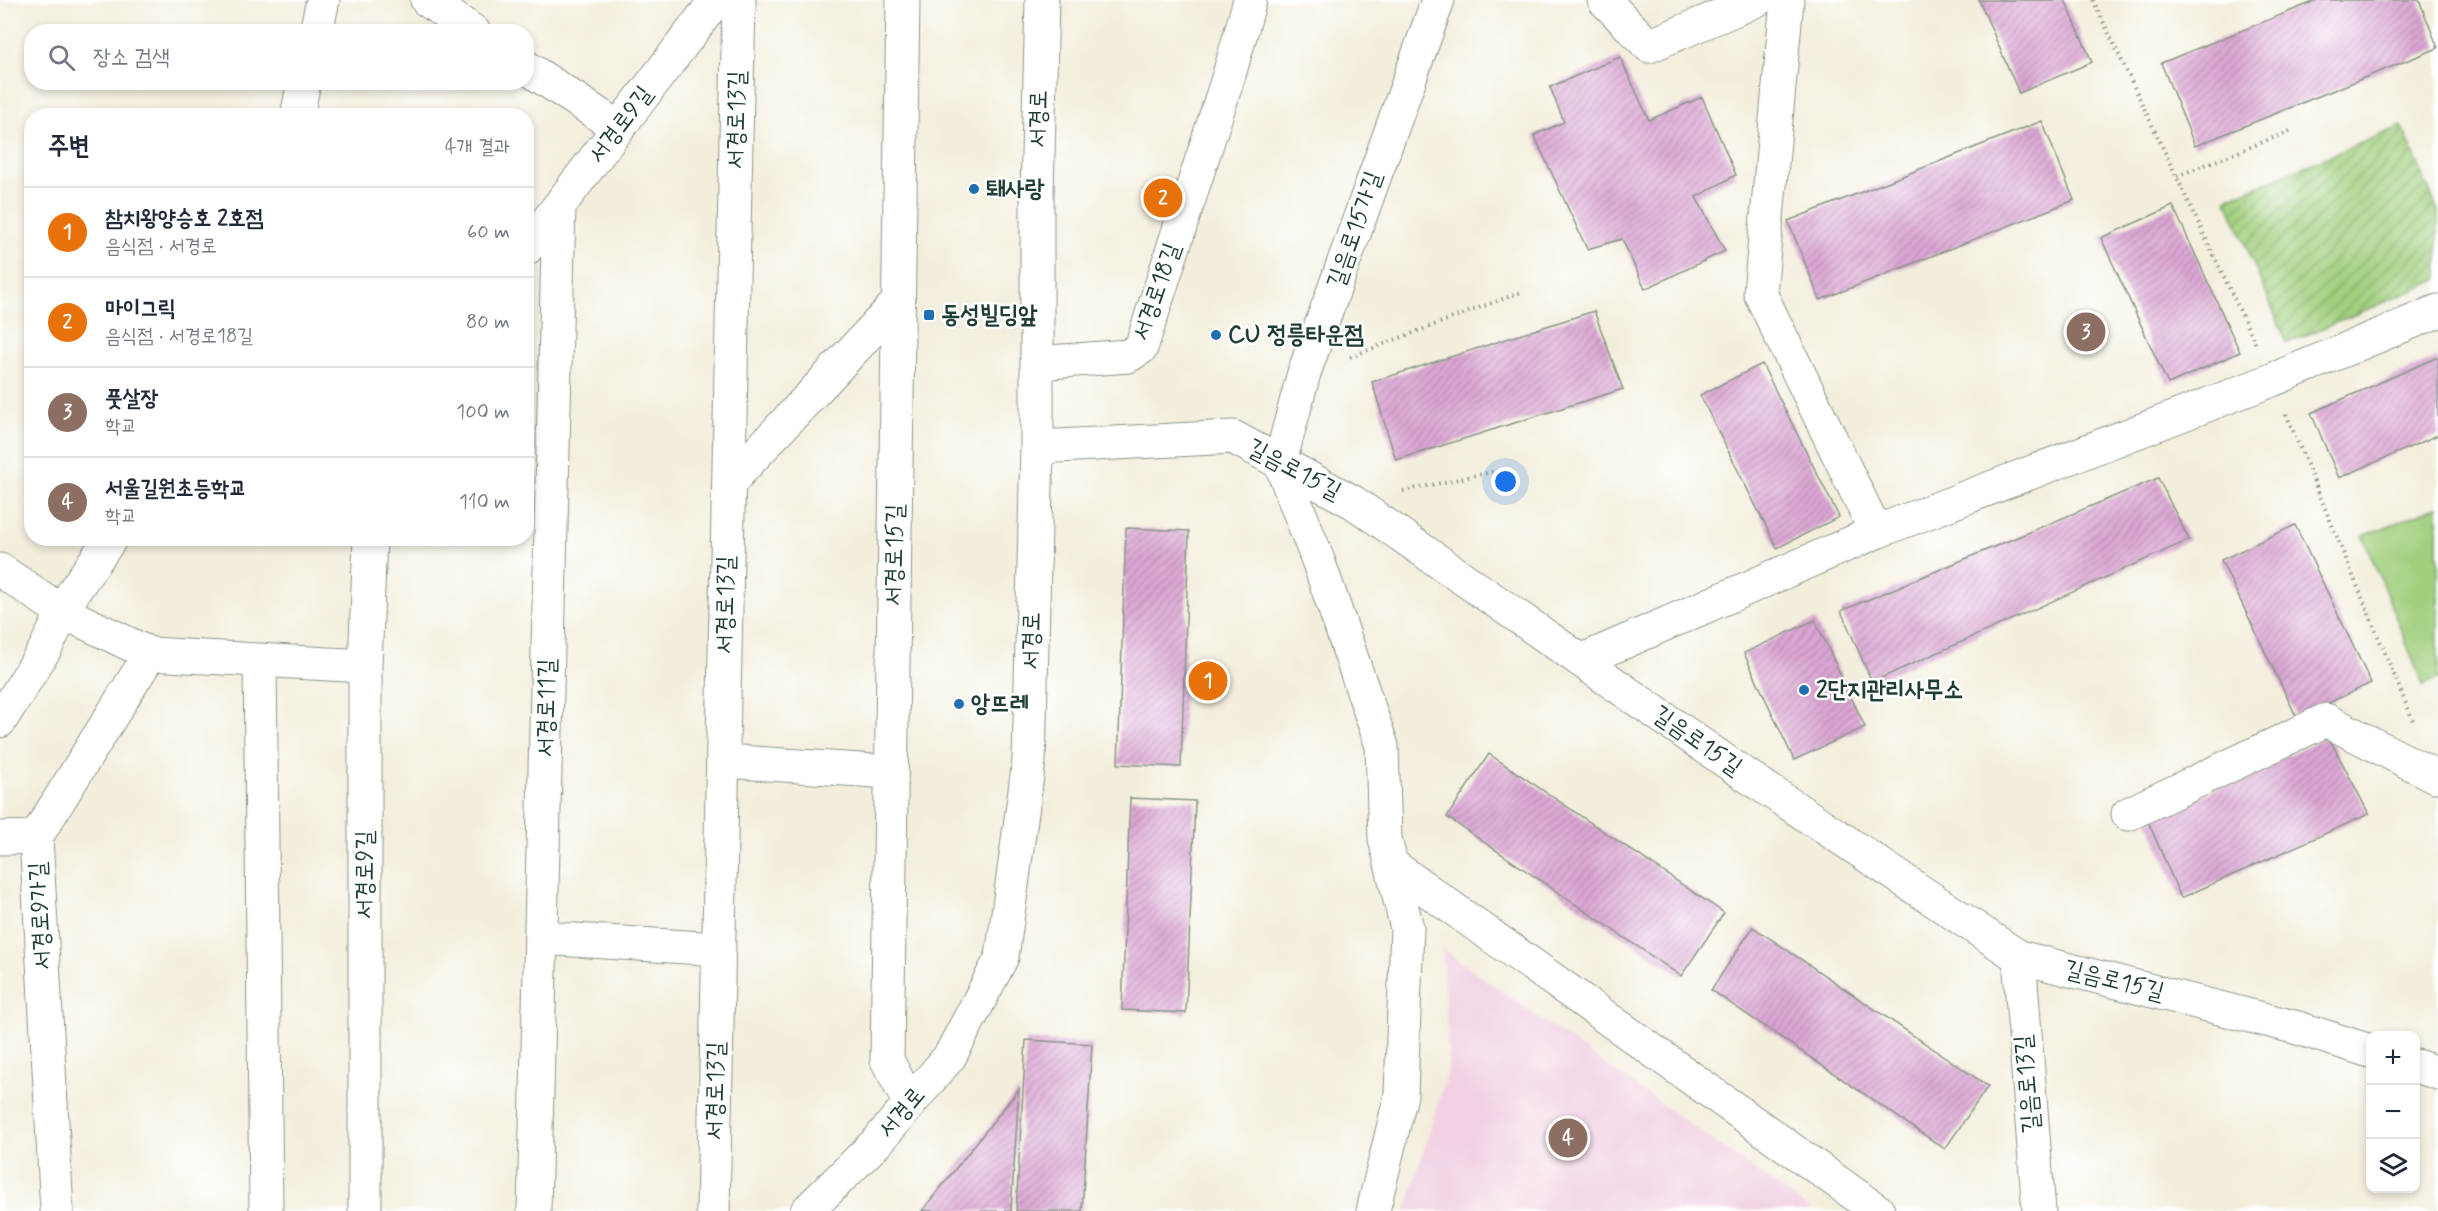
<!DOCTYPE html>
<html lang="ko">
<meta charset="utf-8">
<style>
body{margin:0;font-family:Mynerve,"Poor Story",sans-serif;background:#f6f6f7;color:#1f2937}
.controls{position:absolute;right:18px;bottom:18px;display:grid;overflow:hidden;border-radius:12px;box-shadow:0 3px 9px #0003}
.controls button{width:54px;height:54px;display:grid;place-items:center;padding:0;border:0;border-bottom:2px solid #e0e1e3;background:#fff;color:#1f2937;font:30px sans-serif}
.you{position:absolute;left:1506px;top:482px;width:21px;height:21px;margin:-15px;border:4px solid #fff;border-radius:50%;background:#1a73e8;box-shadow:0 0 0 9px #1a73e833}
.badge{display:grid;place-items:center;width:39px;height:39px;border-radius:50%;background:#b45309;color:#fff;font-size:20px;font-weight:700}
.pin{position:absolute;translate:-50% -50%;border:3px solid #fff;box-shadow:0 2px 6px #0006}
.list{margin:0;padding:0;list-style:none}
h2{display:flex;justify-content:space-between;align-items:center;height:78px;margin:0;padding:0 24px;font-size:26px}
h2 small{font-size:20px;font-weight:400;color:#747a83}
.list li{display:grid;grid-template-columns:39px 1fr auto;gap:18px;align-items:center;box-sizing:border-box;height:90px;padding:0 24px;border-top:2px solid #e0e1e3}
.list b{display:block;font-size:22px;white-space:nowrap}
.list p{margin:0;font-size:20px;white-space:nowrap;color:#747a83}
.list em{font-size:20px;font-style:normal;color:#747a83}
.icon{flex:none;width:33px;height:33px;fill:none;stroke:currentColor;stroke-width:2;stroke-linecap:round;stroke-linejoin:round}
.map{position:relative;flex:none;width:2438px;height:1211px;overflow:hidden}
.search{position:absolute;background:#fff;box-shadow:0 3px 9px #0003;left:24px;top:24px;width:510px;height:66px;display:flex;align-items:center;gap:15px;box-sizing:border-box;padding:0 21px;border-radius:24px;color:#747a83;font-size:22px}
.panel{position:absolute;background:#fff;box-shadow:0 3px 9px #0003;left:24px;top:108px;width:510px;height:438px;border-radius:24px}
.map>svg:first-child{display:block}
</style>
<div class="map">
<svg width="2438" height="1211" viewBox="0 0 2438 1211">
<defs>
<pattern id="garden-furrows" width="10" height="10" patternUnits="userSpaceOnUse" patternTransform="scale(1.5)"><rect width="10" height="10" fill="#a0cf7d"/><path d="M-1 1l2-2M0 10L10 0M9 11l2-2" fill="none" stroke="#82a967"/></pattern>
<pattern id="building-hatch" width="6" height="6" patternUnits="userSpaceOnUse" patternTransform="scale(1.5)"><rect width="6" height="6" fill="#dca6d4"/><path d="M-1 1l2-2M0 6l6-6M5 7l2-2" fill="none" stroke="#b288ad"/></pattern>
</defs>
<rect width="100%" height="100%" fill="#fff"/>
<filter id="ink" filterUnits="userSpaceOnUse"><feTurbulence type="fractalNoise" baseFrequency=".0167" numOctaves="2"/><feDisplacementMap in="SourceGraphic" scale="12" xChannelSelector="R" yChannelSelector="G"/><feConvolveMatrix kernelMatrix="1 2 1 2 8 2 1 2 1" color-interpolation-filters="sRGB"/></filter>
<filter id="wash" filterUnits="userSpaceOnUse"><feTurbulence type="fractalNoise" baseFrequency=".008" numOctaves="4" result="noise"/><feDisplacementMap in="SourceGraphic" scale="24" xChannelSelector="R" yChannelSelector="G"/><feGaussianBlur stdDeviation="1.35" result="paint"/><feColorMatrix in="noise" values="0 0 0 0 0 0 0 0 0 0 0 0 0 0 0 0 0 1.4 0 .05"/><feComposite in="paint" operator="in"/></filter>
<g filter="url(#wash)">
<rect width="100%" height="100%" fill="#f3eedc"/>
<path fill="#f1d0e3" d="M1442,949L1812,1211H1406L1449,1065Z"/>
<path fill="#a0cf7d" stroke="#608658" stroke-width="1.5" d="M2438,506V679L2423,685L2363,536Z"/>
<path fill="url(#garden-furrows)" stroke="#608658" stroke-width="1.5" d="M2402,126L2438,211V280L2287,343L2226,199Z"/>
<g id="blocks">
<path fill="url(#building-hatch)" d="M1979,0H2065L2092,62L2019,93Z
M2318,0H2419L2438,48L2195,146L2161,63Z
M1620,57L1649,120L1702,97L1736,175L1696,197L1725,251L1645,289L1622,239L1587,249L1534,135L1564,122L1550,87Z
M2042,121L2074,200L1820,300L1788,221Z
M2173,206L2240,352L2168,384L2101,238Z
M1594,311L1623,389L1396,460L1372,382Z
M2438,357V435L2339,478L2311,413Z
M1762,364L1839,517L1777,548L1700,395Z
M2158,478L2189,540L1872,682L1841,611Z
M2295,525L2371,683L2297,718L2221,560Z
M1126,528L1189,531L1181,767L1118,764Z
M1815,620L1865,727L1794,760L1744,653Z
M2328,736L2369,814L2181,898L2148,821Z
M1489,754L1724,913L1681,976L1447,817Z
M1130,798L1195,801L1186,1013L1122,1010Z
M1753,927L1988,1086L1945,1149L1711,990Z
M1026,1040L1092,1044L1082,1211H1016Z
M1019,1089L1011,1211H922L961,1162Z"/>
</g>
</g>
<g filter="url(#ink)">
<use href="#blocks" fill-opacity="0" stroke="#899688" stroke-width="1.5"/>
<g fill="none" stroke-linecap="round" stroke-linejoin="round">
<defs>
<path id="minor" d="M427,0L474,32
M903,0L887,1060L910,1104
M1604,0L1649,46L1757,0
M1787,0L1760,293L1876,532
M316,32L323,0
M526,67L619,128
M297,116L304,82
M526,249L716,0
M1037,363L1128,356L1141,348L1229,75L1250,0
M1037,447L1233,437L1353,502L1734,767L2019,957L2298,1028L2370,1051
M729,483L898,302
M0,570L63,612L150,654L365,666
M260,660L266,1211
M1583,660L1876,532L2272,380L2438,311
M0,721L45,649L74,591L111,538
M723,761L891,772
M2128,814L2326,720L2435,776
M0,838L36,837
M1392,865L1878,1211
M541,938L719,949
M2019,957L2039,1211
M2416,1066L2438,1073
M57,1211L36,837L150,654
M365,1211V666L370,538
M534,1211L559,206
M713,1211L739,0
M807,1211L878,1141L950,1056L1002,957L1029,761L1037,447V194L1042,0
M1373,1211L1401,1095L1407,928L1385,839L1382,746L1319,563L1280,462L1304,373L1438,0"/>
</defs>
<use href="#minor" stroke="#899688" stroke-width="35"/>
<path stroke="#899688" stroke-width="4" stroke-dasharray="1.5 4.5" stroke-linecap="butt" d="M2093,0L2257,347
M2177,176L2291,131
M1350,357L1521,292
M2286,414L2414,723
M1403,491L1496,471"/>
<use href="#minor" stroke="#fff" stroke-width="33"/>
</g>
</g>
<g fill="#1f6fb2" stroke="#fff" stroke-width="2">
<circle cx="974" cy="189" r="6"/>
<rect x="923" y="309" width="12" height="12" rx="3"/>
<circle cx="1216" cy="335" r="6"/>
<circle cx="1804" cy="690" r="6"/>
<circle cx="959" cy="704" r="6"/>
</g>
<g text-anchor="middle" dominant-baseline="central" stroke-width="5" stroke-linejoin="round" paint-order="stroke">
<g font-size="24" fill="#1f3d34" stroke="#fff">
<text transform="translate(1039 119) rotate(-89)">서경로</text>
<text transform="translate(737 120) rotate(-89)">서경로13길</text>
<text transform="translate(621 125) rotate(-53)">서경로9길</text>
<text transform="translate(1355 230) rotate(-71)">길음로15가길</text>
<text transform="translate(1157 292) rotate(-71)">서경로18길</text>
<text transform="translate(1294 470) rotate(28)">길음로15길</text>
<text transform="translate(895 555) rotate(-89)">서경로15길</text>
<text transform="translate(726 605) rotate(-89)">서경로13길</text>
<text transform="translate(1032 641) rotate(-89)">서경로</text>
<text transform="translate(547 708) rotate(-89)">서경로11길</text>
<text transform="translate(1697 741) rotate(35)">길음로15길</text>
<text transform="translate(365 875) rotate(-90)">서경로9길</text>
<text transform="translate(41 916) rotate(-93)">서경로9가길</text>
<text transform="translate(2114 981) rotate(14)">길음로15길</text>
<text transform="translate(2028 1084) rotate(-95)">길음로13길</text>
<text transform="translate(716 1091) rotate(-89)">서경로13길</text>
<text transform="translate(902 1113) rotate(-50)">서경로</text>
</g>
<g font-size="24" font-weight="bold" fill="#1f3d34" stroke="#fff" text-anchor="start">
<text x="986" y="189">퇘사랑</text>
<text x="941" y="315">동성빌딩앞</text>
<text x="1228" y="335">CU 정릉타운점</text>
<text x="1816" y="690">2단지관리사무소</text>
<text x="971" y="704">앙뜨레</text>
</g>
</g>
</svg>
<div class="controls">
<button>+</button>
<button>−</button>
<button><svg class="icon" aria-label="layers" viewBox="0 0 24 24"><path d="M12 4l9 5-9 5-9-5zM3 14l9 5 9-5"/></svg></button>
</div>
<div class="you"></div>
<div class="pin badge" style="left:1208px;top:681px;background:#e8710a">1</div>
<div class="pin badge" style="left:1163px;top:198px;background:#e8710a">2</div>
<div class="pin badge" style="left:2086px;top:332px;background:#8d6e63">3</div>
<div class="pin badge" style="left:1568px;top:1138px;background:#8d6e63">4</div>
<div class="search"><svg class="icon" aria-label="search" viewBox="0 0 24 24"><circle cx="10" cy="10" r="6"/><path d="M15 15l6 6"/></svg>장소 검색</div>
<section class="panel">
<h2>주변<small>4개 결과</small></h2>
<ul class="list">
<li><span class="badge" style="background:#e8710a">1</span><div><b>참치왕양승호 2호점</b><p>음식점 · 서경로</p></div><em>60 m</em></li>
<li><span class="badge" style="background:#e8710a">2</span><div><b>마이그릭</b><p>음식점 · 서경로18길</p></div><em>80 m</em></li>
<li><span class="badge" style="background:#8d6e63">3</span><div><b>풋살장</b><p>학교</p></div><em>100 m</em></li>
<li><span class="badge" style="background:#8d6e63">4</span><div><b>서울길원초등학교</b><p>학교</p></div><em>110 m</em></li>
</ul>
</section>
</div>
